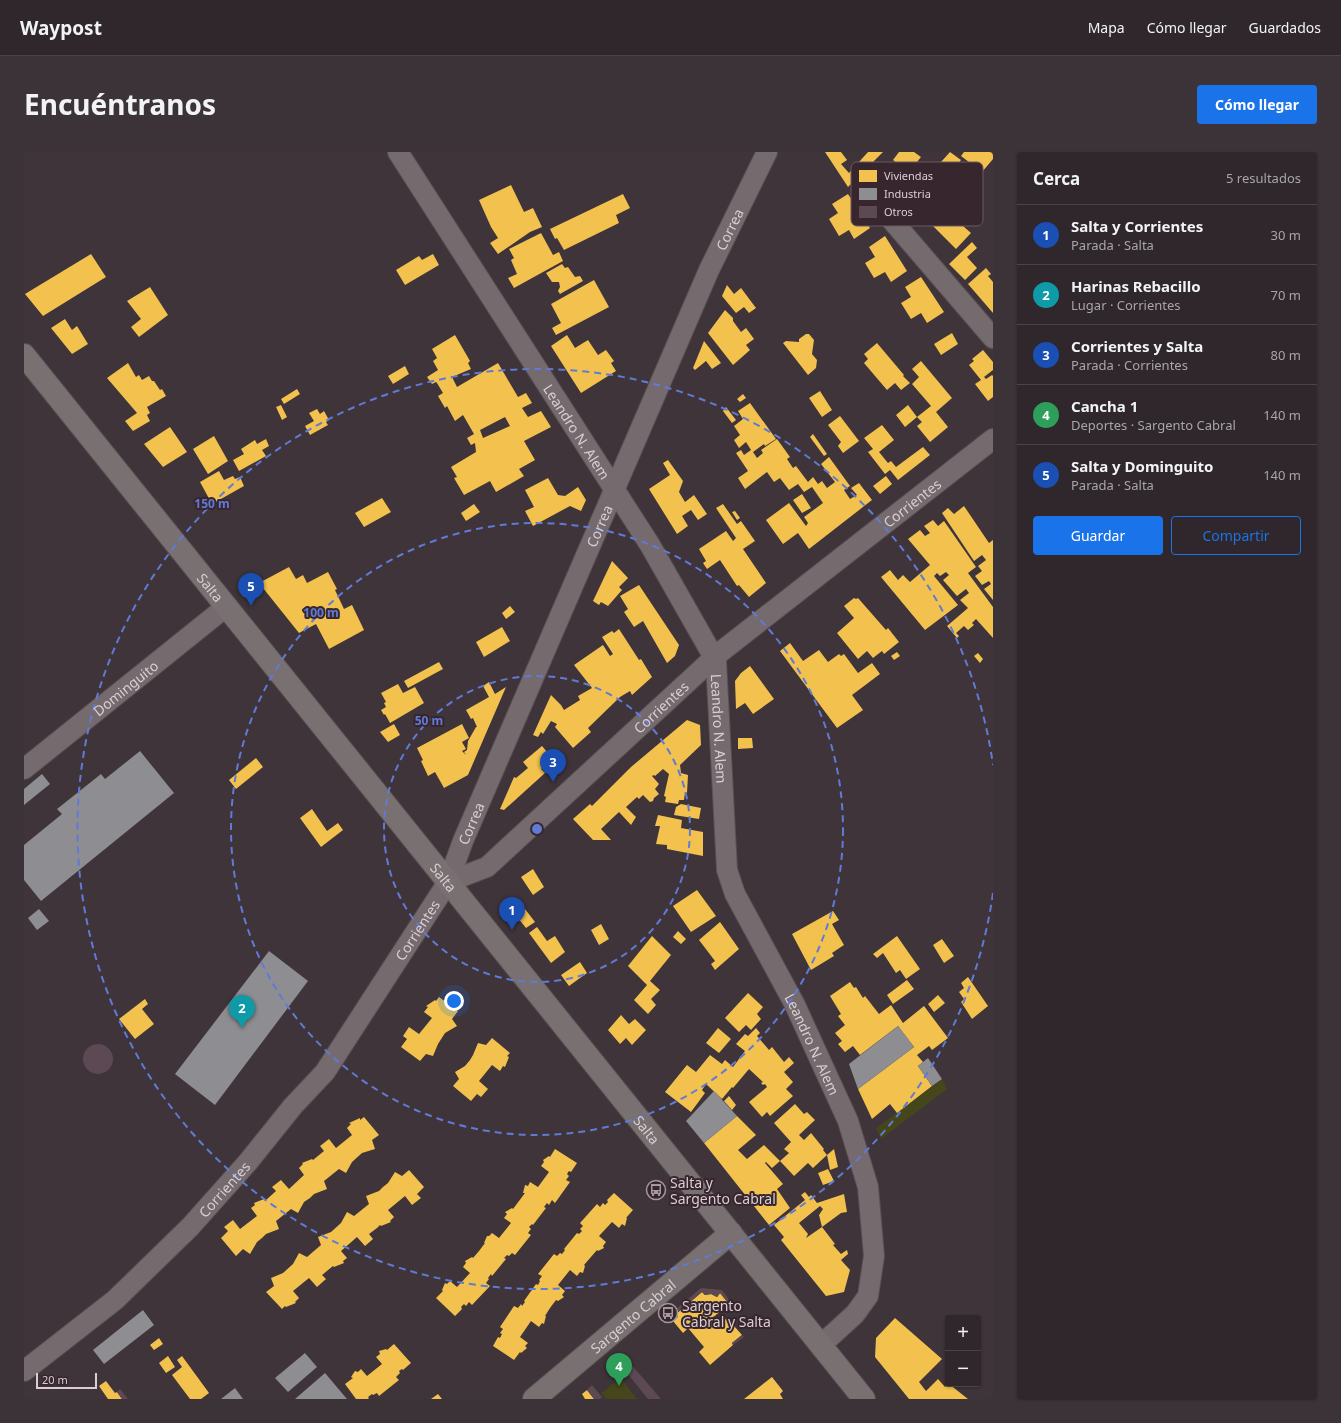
<!DOCTYPE html>
<html lang="es">
<meta charset="utf-8">
<style>
body{margin:0;font-family:"Noto Sans",sans-serif;background:#3b3337;color:#f1f3f6}
.controls{position:absolute;right:12px;bottom:12px;display:grid;overflow:hidden;border-radius:4px;box-shadow:0 1px 3px #0004}
.controls button{width:36px;height:36px;display:grid;place-items:center;padding:0;border:0;border-bottom:1px solid #4a4447;background:#2f272b;color:#f1f3f6;font:20px sans-serif}
.scale{position:absolute;left:12px;bottom:10px;width:61px;box-sizing:border-box;padding-left:4px;border:2px solid #daced3;border-top:0;font-size:11px;line-height:14px;white-space:nowrap;color:#daced3;-webkit-text-stroke:3px #38262f;paint-order:stroke}
.you{position:absolute;left:430px;top:849px;width:14px;height:14px;margin:-10px;border:3px solid #fff;border-radius:50%;background:#1a73e8;box-shadow:0 0 0 6px #1a73e833}
.badge{display:grid;place-items:center;width:26px;height:26px;border-radius:50%;background:#1a73e8;color:#fff;font-size:13px;font-weight:700}
.pin{position:absolute;translate:-50% -33px;filter:drop-shadow(0 1px 2px #0008)}
.pin::after{content:'';position:absolute;top:21px;width:14px;height:12px;background:inherit;clip-path:polygon(0 0,100% 0,50% 100%)}
.list{margin:0;padding:0;list-style:none}
h2{display:flex;justify-content:space-between;align-items:center;height:52px;margin:0;padding:0 16px;font-size:17px}
h2 small{font-size:13px;font-weight:400;color:#a7a5a9}
.list li{display:grid;grid-template-columns:26px 1fr auto;gap:12px;align-items:center;box-sizing:border-box;height:60px;padding:0 16px;border-top:1px solid #4a4447}
.list b{display:block;font-size:15px;white-space:nowrap}
.list p{margin:0;font-size:13px;white-space:nowrap;color:#a7a5a9}
.list em{font-size:13px;font-style:normal;color:#a7a5a9}
.actions{display:flex;gap:8px;padding:12px 16px}
.actions a{flex:1;padding:9px 0;border:1px solid #1a73e8;border-radius:4px;text-align:center;font-size:14px;color:#1a73e8}
.actions .main{background:#1a73e8;color:#fff}
.map{position:relative;flex:none;width:969px;height:1247px;overflow:hidden;border-radius:4px}
header{display:flex;align-items:center;gap:24px;box-sizing:border-box;height:56px;padding:0 20px;background:#2f272b;border-bottom:1px solid #4a4447}
header strong{font-size:19px}
nav{display:flex;gap:22px;margin-inline-start:auto;font-size:14px}
.intro{display:flex;align-items:center;justify-content:space-between;box-sizing:border-box;height:96px;padding:0 24px}
h1{margin:0;font-size:28px}
.button{padding:10px 18px;border-radius:4px;background:#1a73e8;color:#fff;font-size:14px;font-weight:700}
main{display:flex;gap:24px;padding:0 24px}
aside{flex:1;background:#2f272b;border-radius:4px;box-shadow:0 1px 3px #0004}
.map>svg:first-child{display:block}
</style>
<header>
<strong>Waypost</strong>
<nav><a>Mapa</a><a>Cómo llegar</a><a>Guardados</a></nav>
</header>
<div class="intro"><h1>Encuéntranos</h1><a class="button">Cómo llegar</a></div>
<main>
<div class="map">
<svg width="969" height="1247" viewBox="0 0 969 1247">
<rect width="100%" height="100%" fill="#3f3439"/>
<path fill="#45461b" d="M918,927L923,937L857,987L852,976Z
M597,1226L613,1247H582L577,1241Z"/>
<path fill="#f2c14e" fill-rule="evenodd" d="M801,0H817L823,8L817,12L825,21L844,0H859L824,35Z
M875,0H890L897,5L885,20L869,8Z
M926,0L937,8L930,17L938,24L931,33L916,20L921,14L917,10Z
M940,0H969V7L958,20L937,4Z
M487,33L500,60L509,56L518,75L506,80L474,102L466,91L474,86L467,75L455,48Z
M599,42L606,56L592,63L595,71L540,98L533,86L531,87L526,77Z
M824,42L846,76L830,87L825,78L815,84L805,67L814,61L808,52Z
M933,52L947,66L939,74L947,81L932,97L902,67L917,53L924,60Z
M517,81L529,103L535,100L539,109L490,136L484,126L493,122L487,108L490,106L485,97Z
M861,84L883,119L867,130L861,120L850,126L841,111L851,105L845,95Z
M948,90L953,96L943,105L953,116L941,128L925,112Z
M67,102L82,125L19,164L1,142Z
M409,102L415,113L381,133L372,118L395,104L398,108Z
M538,112L541,116L544,115L551,125L556,124L559,129L536,142L534,139L536,135L535,130H528L522,121Z
M962,116L967,122L964,124L969,130V161L944,132Z
M897,125L920,160L903,171L897,161L887,167L877,151L887,145L881,135Z
M570,128L585,155L532,183L528,176L537,171L527,152Z
M703,133L710,142L717,136L732,156L725,161L720,155L712,161L698,144Z
M126,135L144,163L115,185L107,175L117,167L103,149Z
M701,158L709,166V169L717,180L722,176L730,187L722,193L726,198L709,213L684,181Z
M41,167L48,178L53,174L64,192L48,202L27,176Z
M928,181L934,192L917,203L910,192Z
M782,182H785L790,188L788,202L793,208L792,216L784,223L759,191L762,189L775,190V187Z
M431,183L446,209L444,211L447,217L428,225L433,235L474,211L494,245L502,241L508,251L498,256L504,265L517,259L527,275L500,289L511,308L495,317L500,324L472,340L466,329L440,343L430,326L433,325L427,315L452,300L451,291L447,293L443,286L450,282L439,263L431,269L423,254L421,256L414,244L419,241L413,231L412,230L408,232L403,225L414,218L409,209L413,206L408,197ZM481,265L486,274L459,286L456,278Z
M543,183L551,196L564,188L574,203L582,198L590,209L587,211L592,219L557,241L527,194Z
M680,189L697,211L688,217L682,209L671,218L669,216Z
M853,191L880,223L879,224L886,231L877,238L871,231L863,238L840,211L844,207L840,202Z
M959,198L969,210V218L960,225L962,227L968,223L969,224V245L964,249L951,232L957,228L945,213L950,209L948,207Z
M897,209L928,246L912,260L924,275L906,290L893,274L898,270L893,265L907,254L888,232L895,225L888,217Z
M104,211L112,225L115,223L118,228L125,224L128,229H130L136,238L138,237L142,244L123,255L126,261L123,263L126,269L109,279L101,269L113,261L83,226Z
M381,214L385,222L369,232L364,224Z
M273,237L276,242L260,252L257,247Z
M796,239L808,258L798,265L785,246Z
M719,242L722,246L716,250L713,247Z
M726,251L752,287L741,294L740,292L729,300L733,306L739,301L737,298L753,287L766,305L763,307L769,316L772,314L784,330L789,325L794,332L798,329L803,336L811,330L797,312L805,305L826,334L820,338L826,347L833,343L827,336L835,331L848,348L785,397L774,381L759,392L742,368L765,351L782,374L784,371L780,365L799,351L788,335L780,340L774,332L765,338L756,326L750,330L743,320L721,337L714,326L724,319L712,301L717,298L720,303L727,298L722,290L715,296L710,288L716,283L710,274L719,267L714,259Z
M257,253L263,265L258,268L252,255Z
M884,253L893,265L881,275L872,263Z
M702,255L712,268L708,271L699,259Z
M293,257L296,262L300,259L305,268L302,270L304,273L286,283L281,274L290,269L285,261Z
M816,264L835,289L819,301L814,294L817,290L804,273Z
M858,273L870,288L855,300L864,311L867,309L872,315L899,295L906,303L874,328L866,318L861,322L844,300L849,297L840,286Z
M146,275L163,300L139,315L120,292Z
M789,282L803,302L800,304L786,285Z
M190,284L204,309L184,322L169,297Z
M242,287L245,294L238,298L242,304L215,319L209,308L220,302L217,297L231,288L233,292Z
M644,308L659,329L655,340L661,350L670,343L683,362L674,368L667,358L658,364L664,374L653,382L625,337L646,323L639,311Z
M195,319L200,328L209,324L211,327L216,325L220,334L188,352L176,330Z
M862,324L868,332L856,342L849,334Z
M524,326L534,343L541,344L554,335L562,348L557,359L546,354L509,374L501,359L510,355L501,338Z
M778,342L787,356L778,361L769,348Z
M358,346L367,360L340,375L331,361Z
M450,352L456,360L442,369L437,361Z
M699,352L713,372L717,369L731,389L719,397L742,431L725,445L715,433L713,434L696,408L683,417L679,411L682,409L675,397L702,379L709,389L712,386L692,356Z
M940,354L965,391L969,388V448L960,437L967,432L965,429L958,433L951,424L958,419L954,414L962,408L958,403L950,409L918,361L924,356L930,362Z
M711,359L716,366L713,368L708,360Z
M909,368L914,374L920,369L952,415L944,421L969,455V486L952,467L948,471L950,473L944,478L940,474L932,481L935,484L933,486L923,474L944,456L936,448L945,441L942,437L933,444L919,428L925,423L922,420L916,424L913,421L910,424L934,453L901,478L857,425L866,418L874,428L879,423L886,430L906,413L884,387L896,378L901,384L906,381L900,374Z
M588,409L604,426L595,435L598,438L584,454L577,450L575,453L569,449Z
M265,415L272,427L279,423L283,431L304,420L313,437L311,438L320,457L328,453L340,478L305,497L292,472L275,481L235,431Z
M615,433L655,493L651,504L643,511L619,469L610,475L600,460L604,457L596,444Z
M830,446L832,447L834,446L862,478L864,476L875,490L860,502L858,499L849,506L843,499L834,507L813,481L830,466L820,454Z
M486,454L491,460L482,467L478,461Z
M478,475L486,489L460,505L452,490Z
M595,477L615,508L617,507L628,525L608,543L606,539L596,545L564,576L567,580L549,596L531,575L533,572L527,569L519,582L517,580L514,585L509,583L527,543L537,553L540,558L556,548L554,544L568,536L550,513L579,493L586,504L589,502L578,485L588,479L590,481Z
M766,491L779,509L795,498L804,510L815,502L817,504L820,502L834,521L848,511L856,522L828,543L839,558L813,576L756,499Z
M873,500L876,504L870,508L867,504Z
M954,501L959,507L956,511L950,504Z
M415,510L419,517L384,536L380,529Z
M726,514L750,547L729,562L721,551L712,557L711,529L717,521Z
M465,530L471,542L482,535L444,623L420,636L411,620L404,624L397,609L399,608L393,596L438,572L445,586L438,590L442,597L438,599L442,603L440,600L443,598L444,589L452,575H453L449,566L447,567L442,558L465,545L459,534Z
M374,532L379,541L391,535L400,551L366,571L361,562L360,563L357,558L362,555L360,551L362,550L357,541Z
M663,568L676,573L677,593L656,613L657,621L664,623L663,641L661,640L660,648H655L654,652L641,650L642,645L640,644L645,622L639,617L631,624L630,623L628,624L635,632L631,637L635,642L630,646L629,649L626,650L619,643L615,647L613,645L602,655L612,665L607,673L595,660L577,677L587,688H569L549,667L566,652L568,654L607,615Z
M370,572L376,583L364,590L356,580Z
M714,586H728L729,596L714,597Z
M518,594L529,607L517,617L521,621L480,658L476,657L490,625L492,626L504,616L499,610Z
M232,606L239,615L212,637L205,628Z
M657,652L677,656L675,667L650,663L652,655Z
M288,657L303,679L314,671L319,678L297,695L276,666Z
M634,663L658,668L657,676L679,680V704L643,697V693L632,692L636,674H631Z
M509,717L520,735L509,743L497,725Z
M673,738L692,764L667,780L649,754Z
M492,752L498,760L501,757L511,770L502,776L486,756Z
M809,759L815,768L808,772L820,793L808,801L810,804L787,818L768,782Z
M696,770L715,797L691,818L687,812L691,809L675,788Z
M577,772L585,787L575,793L567,778Z
M513,775L523,789L531,784L541,800L527,811L505,781Z
M654,779L662,787L657,792L649,785Z
M628,784L647,803L626,829L636,838L627,847L632,853L624,862L610,848L623,833L604,814Z
M873,784L896,817L882,827L876,818L872,821L859,801L853,806L849,802Z
M918,787L930,804L920,811L909,793Z
M556,810L563,821L545,834L537,823Z
M944,825L964,854L948,867L937,850L940,847L935,840L940,836L937,831Z
M883,828L890,837L869,852L863,843Z
M826,830L830,836L832,835L839,846L841,844L855,862L867,853L879,871L900,854L924,886L908,898L905,894L893,903L899,910L894,914L908,934L873,961L866,952L848,967L834,937L890,895L874,874L836,903L829,894L821,900L814,892L818,889L811,881L821,873L814,864L817,862L806,844Z
M724,841L739,855L733,862L737,867L727,878L722,873L715,880L701,866Z
M914,843L921,851L910,860L904,852Z
M415,845L434,859L428,867L433,874L421,881L414,892L409,904L402,902L396,909L377,895L383,887L379,884L385,875L395,882L408,866L400,860L404,855L402,854L411,848L412,849Z
M121,847L124,852L118,857L130,872L111,887L95,867Z
M597,863L605,872L611,867L622,878L608,893L602,886L596,892L584,878Z
M694,876L707,887L695,901L682,891Z
M732,876L736,881L733,884L745,898L748,895L760,910L765,905L770,911L760,920L769,930L762,937L769,944L746,964L743,960L738,965L725,950L743,935L741,932L739,933L737,931L739,930L725,917L709,936L708,935L698,947L682,932L678,938L681,941L667,960L641,940L663,913L672,920L686,903L698,912L701,908L709,915L721,899L712,892L721,882L724,884Z
M468,886L486,901L483,904L485,905L481,915L479,914L476,919L468,913L455,929L464,937L457,945L453,942L447,949L429,934L435,927L431,920L441,914L446,908L449,903L454,891L462,893Z
M705,944L712,953L708,958L700,949Z
M771,952L780,962L783,960L791,968L775,983L780,988L787,981L800,997L799,998L803,1003L789,1016L784,1011L770,1024L756,1009L748,1016L742,1010L741,1011L759,1032L753,1037L766,1056L745,1073L680,991L713,964L732,983L714,998L723,1007L740,993L756,1009L765,1001L760,997L767,990L750,971Z
M340,965L355,983L348,988L351,997L338,1001L328,1010L322,1021L315,1017L300,1029L303,1037L290,1042L286,1046L280,1050L274,1061L267,1057L252,1069L255,1077L242,1082L238,1086L233,1090L226,1102L219,1097L212,1104L197,1086L204,1079L200,1075L209,1068L216,1077L233,1064L227,1056L231,1053L230,1051L240,1047L241,1049L252,1039L248,1035L257,1028L265,1037L280,1023L275,1016L279,1012L278,1011L288,1007L289,1008L300,999L296,994L305,987L312,996L328,983L323,976L327,972L325,971L336,966V968Z
M531,997L553,1011L547,1020L545,1019L543,1022L545,1024L542,1028L546,1030L531,1051L528,1048L525,1053L523,1051L520,1055L522,1056L509,1073L508,1072L505,1075L507,1077L504,1081L507,1083L491,1103L488,1101L485,1104L483,1103L480,1106L482,1107L468,1124L467,1122L464,1126L465,1127L462,1131L466,1134L448,1153L445,1150L442,1154L440,1152L437,1155L438,1157L431,1164L412,1146L419,1139L418,1138L421,1131L423,1132L426,1129L433,1135L446,1121L439,1115L442,1111L441,1109L448,1105L449,1106L455,1099L461,1091H460L463,1084H465L468,1081L475,1086L487,1071L480,1066L483,1062L481,1060L488,1056L489,1057L501,1041H499L501,1033L504,1034L506,1030L514,1035L525,1020L517,1014L520,1010L519,1008L525,1004L526,1005Z
M810,997L814,1015L806,1018L803,1003Z
M804,1017L810,1029L799,1033L794,1021Z
M385,1018L400,1035L393,1042L397,1046L388,1053L381,1044L364,1058L370,1065L366,1069L367,1070L357,1074L356,1073L353,1076L345,1082L349,1087L341,1094L333,1085L317,1099L323,1106L319,1109L320,1111L310,1115L309,1114L298,1123L302,1127L293,1135L285,1126L269,1139L275,1146L271,1150L272,1151L262,1155L261,1154L258,1157L242,1140L250,1134L247,1126L259,1121L269,1112L275,1101L283,1105L297,1093L294,1085L307,1080L317,1071L323,1060L330,1064L345,1052L342,1044L355,1039L359,1035L364,1031L371,1020L378,1024Z
M781,1040L785,1045L787,1043L793,1051L820,1042L823,1060L817,1061L798,1075L795,1063L799,1057L796,1054L775,1071L784,1082L782,1086L798,1075L811,1092L809,1093L817,1102L823,1098L824,1102L817,1108L826,1118L820,1140L802,1144L757,1088L760,1085L750,1073L781,1048L777,1043Z
M590,1041L609,1058L602,1066H603L601,1074L598,1072L595,1076L588,1070L575,1084L582,1090L579,1094L580,1096L574,1099L573,1098L560,1113L561,1114L559,1121L556,1120L553,1124L546,1118L534,1133L541,1139L538,1143L540,1145L534,1149L532,1148L526,1156L521,1164H522L520,1172L518,1171L515,1175L507,1169L496,1185L504,1191L501,1194L503,1196L497,1201L496,1200L490,1208L469,1194L474,1185L476,1186L478,1182L476,1181L479,1177L476,1175L490,1154L494,1156L497,1152L498,1154L501,1150L500,1149L512,1132L514,1133L516,1129L515,1128L518,1124L514,1122L530,1102L533,1104L536,1101L538,1102L541,1098L540,1097L553,1081L555,1082L558,1079L556,1077L559,1074L556,1071L573,1052L576,1055L579,1051L581,1053L584,1050L583,1048Z
M678,1140L681,1143L687,1142L693,1145L696,1141L705,1152L687,1167L693,1174L703,1166L718,1183L708,1191L709,1193L686,1213L675,1200L680,1195L664,1176L659,1181L649,1169L654,1165L652,1162Z
M871,1166L918,1207L895,1230L902,1239L914,1227L921,1235L925,1232L944,1247H885L851,1205L852,1186Z
M135,1186L139,1192L130,1198L126,1193Z
M370,1192L387,1211L379,1218L378,1217L375,1219L376,1221L372,1225L375,1228L355,1244L353,1241L349,1243L348,1242L344,1245L345,1246L344,1247H332L321,1232L329,1226L327,1225L331,1219L334,1220L337,1217L343,1224L358,1212L352,1205L356,1202L355,1199L362,1197L363,1198Z
M144,1204L151,1215L142,1221L135,1211Z
M158,1204L185,1241L177,1247H166L148,1223L158,1215L153,1208Z
M748,1225L759,1239L756,1242L759,1247H720Z
M82,1229L91,1241L93,1240L98,1247H84L75,1234Z
M563,1238L570,1247H561L558,1242Z
M414,1242L418,1247H407Z"/>
<path fill="#8d8d92" d="M116,599L150,641L17,749L0,728V693L38,662L33,657L77,622L81,627Z
M18,622L26,632L0,653V637Z
M15,757L25,769L13,778L4,766Z
M245,799L284,829L191,953L151,922Z
M874,874L890,895L834,937L825,912Z
M904,906L918,927L908,934L894,914Z
M690,939L713,964L680,991L662,969Z
M119,1158L130,1173L80,1212L69,1198Z
M281,1201L293,1215L264,1240L251,1226Z
M301,1221L323,1247H271Z
M211,1236L219,1247H197Z"/>
<path fill="#5d4953" d="M59 907a15 15 0 1 1 30 0a15 15 0 1 1-30 0Z
M677,1136L698,1138L707,1150L705,1152L696,1141L693,1145L687,1142L681,1143L678,1140L652,1162L650,1159Z
M690,1164L696,1172L693,1174L687,1167Z
M718,1183L720,1185L709,1193L708,1191Z
M601,1205L637,1247H624L595,1211Z
M568,1233L578,1245L576,1247H570L563,1238Z
M96,1237L104,1247H98L93,1240Z"/>
<g fill="none" stroke-linecap="round" stroke-linejoin="round">
<defs>
<g id="minor">
<path id="s1" d="M374,0L626,393L692,509L703,718L711,742L771,853L824,969L844,1035L850,1104L844,1144L831,1162L797,1193"/>
<path d="M841,37L969,186"/>
<path id="s2" d="M0,617L203,454"/>
<path id="s3" d="M424,730L463,715L694,502L969,287"/>
<path id="s4" d="M0,1219L91,1148L166,1075L224,1010L269,954L301,920L424,730L439,689L685,118L743,0"/>
</g>
<g id="secondary">
<path id="s5" d="M0,203L840,1247"/>
<path id="s6" d="M510,1247L707,1081"/>
</g>
</defs>
<use href="#minor" stroke="#595053" stroke-width="22"/>
<use href="#secondary" stroke="#595053" stroke-width="24"/>
<use href="#minor" stroke="#756b6f" stroke-width="20"/>
<use href="#secondary" stroke="#787071" stroke-width="22"/>
</g>
<g fill="none" stroke="#5f7bd6" stroke-width="2" stroke-dasharray="7 5">
<circle cx="513" cy="677" r="153"/>
<circle cx="513" cy="677" r="306"/>
<path d="M969 741A460 460 0 1 1 969 613"/>
</g>
<defs>
<symbol id="bus-ring" viewBox="-11 -11 22 22"><circle r="9.5" fill="#38262f" stroke="#a4989d" stroke-width="1.5"/><path d="M-5-6H5V4H4V6H2V4H-2V6H-4V4H-5ZM-3.5-4V0h7V-4ZM-3.5 1.2v1.5H-2V1.2ZM2 1.2v1.5H3.5V1.2Z" fill="#a4989d"/></symbol>
</defs>
<g fill-rule="evenodd">
<use href="#bus-ring" x="621" y="1027" width="22" height="22"/>
<use href="#bus-ring" x="633" y="1150" width="22" height="22"/>
</g>
<g text-anchor="middle" dominant-baseline="central" stroke-width="4" stroke-linejoin="round" paint-order="stroke">
<g font-size="14" fill="#daced3" stroke="#38262f">
<text stroke="none"><textPath href="#s4" startOffset="1363">Correa</textPath></text>
<text stroke="none"><textPath href="#s1" startOffset="332">Leandro N. Alem</textPath></text>
<text stroke="none"><textPath href="#s3" startOffset="602">Corrientes</textPath></text>
<text stroke="none"><textPath href="#s4" startOffset="1039">Correa</textPath></text>
<text stroke="none"><textPath href="#s5" startOffset="298">Salta</textPath></text>
<text stroke="none"><textPath href="#s2" startOffset="130">Dominguito</textPath></text>
<text stroke="none"><textPath href="#s3" startOffset="278">Corrientes</textPath></text>
<text stroke="none"><textPath href="#s1" startOffset="668">Leandro N. Alem</textPath></text>
<text stroke="none"><textPath href="#s4" startOffset="715">Correa</textPath></text>
<text stroke="none"><textPath href="#s5" startOffset="670">Salta</textPath></text>
<text stroke="none"><textPath href="#s4" startOffset="595">Corrientes</textPath></text>
<text stroke="none"><textPath href="#s1" startOffset="1004">Leandro N. Alem</textPath></text>
<text stroke="none"><textPath href="#s5" startOffset="994">Salta</textPath></text>
<text stroke="none"><textPath href="#s4" startOffset="271">Corrientes</textPath></text>
<text stroke="none"><textPath href="#s6" startOffset="129">Sargento Cabral</textPath></text>
</g>
<g font-size="14" fill="#daced3" stroke="#38262f" text-anchor="start">
<text x="646" y="1030">Salta y<tspan x="646" dy="16">Sargento Cabral</tspan></text>
<text x="658" y="1153">Sargento<tspan x="658" dy="16">Cabral y Salta</tspan></text>
</g>
</g>
<rect x="827" y="10" width="132" height="64" rx="6" fill="#38262f" stroke="#695860" stroke-width="1"/>
<rect x="835" y="18" width="18" height="12" fill="#f2c14e"/>
<rect x="835" y="36" width="18" height="12" fill="#8d8d92"/>
<rect x="835" y="54" width="18" height="12" fill="#5d4953"/>
<g font-size="11" fill="#daced3">
<text x="860" y="28">Viviendas</text>
<text x="860" y="46">Industria</text>
<text x="860" y="64">Otros</text>
</g>
<circle cx="513" cy="677" r="6" fill="#5f7bd6" stroke="#38262f" stroke-width="2"/>
<g font-size="12" text-anchor="middle" font-weight="bold" fill="#5f7bd6" stroke="#38262f" stroke-width="4" stroke-linejoin="round" paint-order="stroke">
<text x="188" y="356">150 m</text>
<text x="297" y="465">100 m</text>
<text x="405" y="573">50 m</text>
</g>
</svg>
<div class="controls">
<button>+</button>
<button>−</button>
</div>
<div class="scale">20 m</div>
<div class="you"></div>
<div class="pin badge" style="left:488px;top:778px;background:#1a4fb4">1</div>
<div class="pin badge" style="left:218px;top:876px;background:#0f9aa8">2</div>
<div class="pin badge" style="left:529px;top:630px;background:#1a4fb4">3</div>
<div class="pin badge" style="left:595px;top:1234px;background:#2e9e5b">4</div>
<div class="pin badge" style="left:227px;top:454px;background:#1a4fb4">5</div>
</div>
<aside>
<h2>Cerca<small>5 resultados</small></h2>
<ul class="list">
<li><span class="badge" style="background:#1a4fb4">1</span><div><b>Salta y Corrientes</b><p>Parada · Salta</p></div><em>30 m</em></li>
<li><span class="badge" style="background:#0f9aa8">2</span><div><b>Harinas Rebacillo</b><p>Lugar · Corrientes</p></div><em>70 m</em></li>
<li><span class="badge" style="background:#1a4fb4">3</span><div><b>Corrientes y Salta</b><p>Parada · Corrientes</p></div><em>80 m</em></li>
<li><span class="badge" style="background:#2e9e5b">4</span><div><b>Cancha 1</b><p>Deportes · Sargento Cabral</p></div><em>140 m</em></li>
<li><span class="badge" style="background:#1a4fb4">5</span><div><b>Salta y Dominguito</b><p>Parada · Salta</p></div><em>140 m</em></li>
</ul>
<div class="actions"><a class="main">Guardar</a><a>Compartir</a></div>
</aside>
</main>
